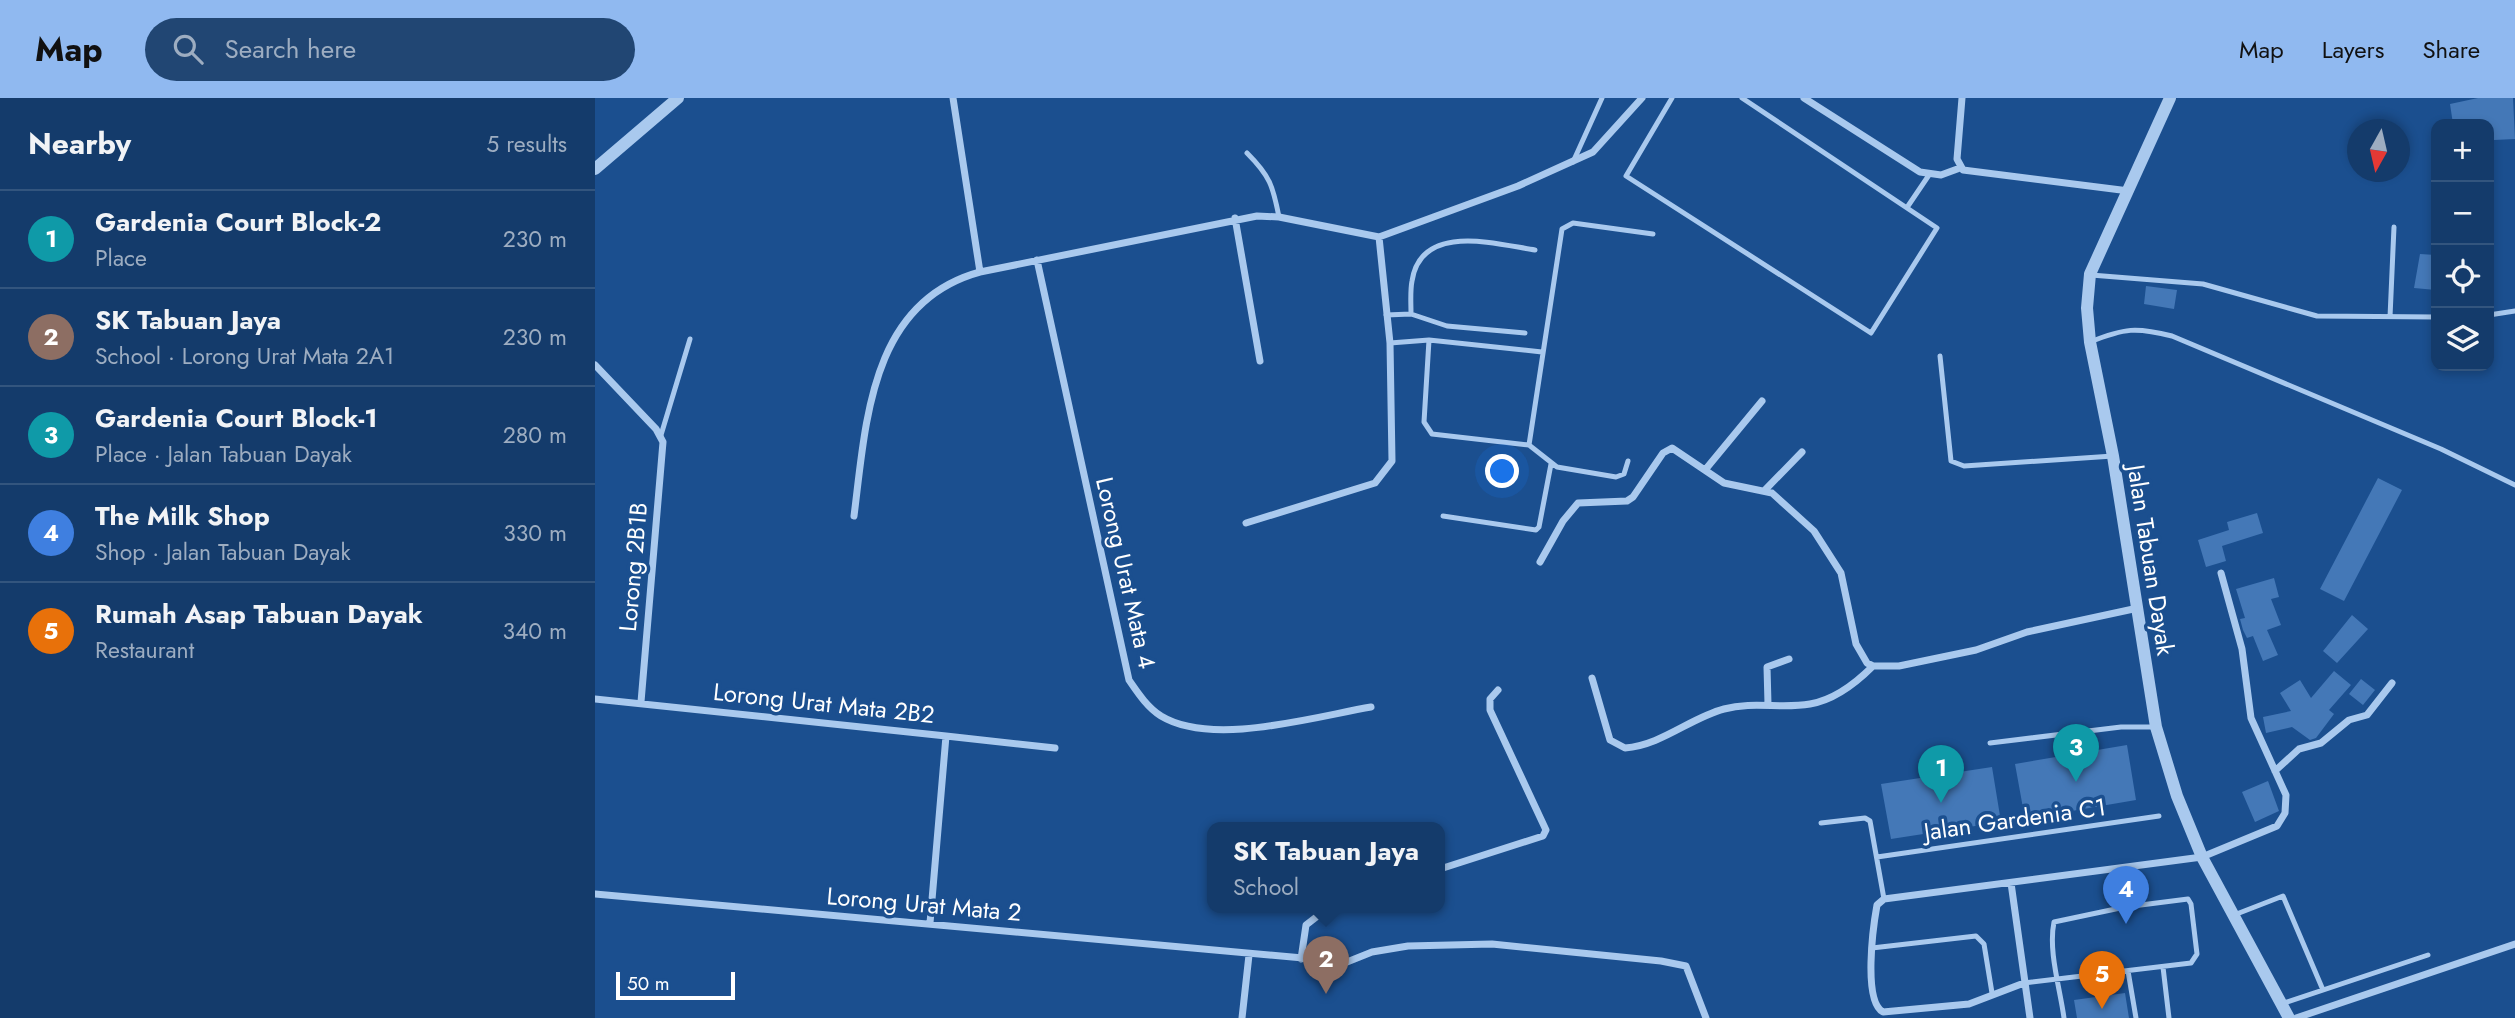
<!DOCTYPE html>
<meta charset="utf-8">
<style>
body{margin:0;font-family:Jost,sans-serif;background:#214673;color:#f1f3f6}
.controls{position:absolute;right:21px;top:21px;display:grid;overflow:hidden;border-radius:14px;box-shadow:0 4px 10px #0003}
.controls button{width:63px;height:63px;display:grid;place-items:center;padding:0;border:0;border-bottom:2px solid #33557e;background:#143b6b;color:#f1f3f6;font:35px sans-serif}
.compass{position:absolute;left:1752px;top:21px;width:63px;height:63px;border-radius:50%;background:#143b6b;box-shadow:0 4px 10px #0003;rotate:188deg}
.scale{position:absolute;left:21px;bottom:18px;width:119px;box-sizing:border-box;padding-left:7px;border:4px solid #fff;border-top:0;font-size:19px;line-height:24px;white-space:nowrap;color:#fff;-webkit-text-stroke:5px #1b4f8f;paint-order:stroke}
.you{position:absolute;left:908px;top:374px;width:24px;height:24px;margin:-18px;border:5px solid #fff;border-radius:50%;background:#1a73e8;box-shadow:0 0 0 10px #1a73e833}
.badge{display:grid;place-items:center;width:46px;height:46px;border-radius:50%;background:#90b9f0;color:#fff;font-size:23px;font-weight:700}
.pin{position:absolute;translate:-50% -58px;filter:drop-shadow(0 2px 4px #0008)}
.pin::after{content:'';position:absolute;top:37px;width:24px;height:21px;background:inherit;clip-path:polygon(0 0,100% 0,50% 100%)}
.popup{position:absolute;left:612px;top:724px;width:238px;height:91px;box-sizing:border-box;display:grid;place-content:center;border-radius:14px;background:#143b6b;filter:drop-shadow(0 2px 5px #0005);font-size:23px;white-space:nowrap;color:#9dadc1}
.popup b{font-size:26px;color:#f1f3f6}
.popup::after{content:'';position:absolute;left:50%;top:100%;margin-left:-14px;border:14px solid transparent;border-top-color:#143b6b}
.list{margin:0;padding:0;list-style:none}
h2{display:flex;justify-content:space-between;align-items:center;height:91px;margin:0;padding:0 28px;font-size:30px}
h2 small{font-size:23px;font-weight:400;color:#9dadc1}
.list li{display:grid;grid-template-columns:46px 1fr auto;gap:21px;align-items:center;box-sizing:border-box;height:98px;padding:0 28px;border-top:2px solid #33557e}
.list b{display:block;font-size:26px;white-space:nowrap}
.list p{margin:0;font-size:23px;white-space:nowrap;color:#9dadc1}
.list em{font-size:23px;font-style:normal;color:#9dadc1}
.icon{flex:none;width:38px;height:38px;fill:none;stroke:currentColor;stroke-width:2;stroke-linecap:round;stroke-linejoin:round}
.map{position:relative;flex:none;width:1920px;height:920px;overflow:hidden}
header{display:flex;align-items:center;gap:42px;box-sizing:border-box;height:98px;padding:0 35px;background:#90b9f0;color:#111}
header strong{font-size:33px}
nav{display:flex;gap:38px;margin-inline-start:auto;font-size:24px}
.search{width:490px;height:63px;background:#214673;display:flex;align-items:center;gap:18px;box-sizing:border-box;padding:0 24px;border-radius:38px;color:#9dadc1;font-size:26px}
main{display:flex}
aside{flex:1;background:#143b6b}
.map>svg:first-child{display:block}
</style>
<header>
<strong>Map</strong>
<div class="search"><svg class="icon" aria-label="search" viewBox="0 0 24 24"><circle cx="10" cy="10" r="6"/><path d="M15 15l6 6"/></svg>Search here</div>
<nav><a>Map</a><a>Layers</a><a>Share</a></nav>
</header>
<main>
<aside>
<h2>Nearby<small>5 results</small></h2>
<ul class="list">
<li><span class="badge" style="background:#0f9aa8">1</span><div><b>Gardenia Court Block-2</b><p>Place</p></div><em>230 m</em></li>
<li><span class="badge" style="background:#8d6e63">2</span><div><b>SK Tabuan Jaya</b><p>School · Lorong Urat Mata 2A1</p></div><em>230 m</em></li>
<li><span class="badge" style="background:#0f9aa8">3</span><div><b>Gardenia Court Block-1</b><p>Place · Jalan Tabuan Dayak</p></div><em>280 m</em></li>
<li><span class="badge" style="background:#3f7fe0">4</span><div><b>The Milk Shop</b><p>Shop · Jalan Tabuan Dayak</p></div><em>330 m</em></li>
<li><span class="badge" style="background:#e8710a">5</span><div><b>Rumah Asap Tabuan Dayak</b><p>Restaurant</p></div><em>340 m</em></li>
</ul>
</aside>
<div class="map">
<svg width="1920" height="920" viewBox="0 0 1920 920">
<rect width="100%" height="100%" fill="#1b4f8f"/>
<path fill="#4478b7" d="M1883,0H1918L1920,41L1899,42L1896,26H1858L1855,6Z
M1825,156L1841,157V192L1819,190Z
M1551,188L1582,192L1579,211L1549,206Z
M1783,380L1807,392L1749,503L1725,491Z
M1662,415L1668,435L1627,448L1631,463L1611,469L1603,442L1634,432L1632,424Z
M1679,480L1684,499L1676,501L1686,527L1672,532L1683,557L1668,563L1658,538L1652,540L1648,532L1645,521L1650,520L1641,491Z
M1757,517L1773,531L1742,565L1728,553Z
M1739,573L1756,587L1734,612L1739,616L1721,640L1715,642L1697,629L1671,635L1668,619L1696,613L1685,595L1705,582L1716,600Z
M1766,581L1780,592L1768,607L1754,596Z
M1532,647L1541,702L1430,721L1420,666Z
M1397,669L1406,724L1296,741L1286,686Z
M1673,683L1684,713L1660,724L1647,694Z
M1530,895L1534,920H1482L1479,902Z"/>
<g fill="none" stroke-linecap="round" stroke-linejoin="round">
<path stroke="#a9c9ee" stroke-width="5" d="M1077,0L1031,78L1276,235L1342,130L1147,0
M652,55C675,78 678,88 684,119
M978,64L1007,0
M1313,108L1334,77
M1496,177L1608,186L1722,218L1841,219
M816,216L852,228L930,235
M791,217L816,216C816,205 815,193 817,183C826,124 901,146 940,152
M1894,217L1920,213
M1795,219L1799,129
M834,242L829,324L837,336L934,347L962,369L1021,379L1029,376L1033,363
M1495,244C1530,230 1541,229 1577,238L1846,351L1920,387
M795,245L834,242L947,254
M1345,258L1356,363L1369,368L1518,358
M66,337L95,241
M934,347L967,131L978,125L1058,136
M848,418L941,432L944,429L956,366
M1395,645L1526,629H1561
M1226,725L1270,720L1275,723L1289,801
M1282,759L1564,718
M1524,771L1530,809
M1639,817L1688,798L1728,892
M1277,850L1381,838L1389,846L1397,895
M1568,869L1574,920
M1533,873L1541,920
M1429,885L1596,865L1602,856L1596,806L1593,801L1530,809L1459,824C1453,853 1465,890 1469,920
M1686,906L1833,857"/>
<path stroke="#a9c9ee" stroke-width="7" d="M358,0L385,174L662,118L684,119L784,139L923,88L998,54L1047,0
M1209,0L1325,74L1346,77L1365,70
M1367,0L1362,61L1368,72L1534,93
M640,120L665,263
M442,162L534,582C543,595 552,609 566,618C617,649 718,619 776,609
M0,267L61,331L68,344L46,604
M1110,372L1167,303
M1170,392L1207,354
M259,418C271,324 275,204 385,174
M651,425L780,385L797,363L795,245L784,139
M945,464L968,423L983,405L1032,403L1038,399L1068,355L1077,350L1129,385L1177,395L1219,433L1246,475L1261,546L1272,565L1278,568H1304L1381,552L1432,534L1543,510
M997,580L1015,642L1030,650C1067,647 1095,620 1129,611C1158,603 1186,611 1215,606C1239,602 1261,585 1278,568
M0,601L351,638L335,825
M1173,606L1172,569L1194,561
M351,638L460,650
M1680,673L1704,651L1726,645L1754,622L1772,617L1797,585
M845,771L948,738L951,732L895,612V601L903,592
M1416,785L1435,920
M0,796L752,864L777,854L813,848L897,846L1066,863L1091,868L1111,920
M706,861L711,827L733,810
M1429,885L1374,906L1288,914C1268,903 1278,829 1282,807L1289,801L1607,759L1682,728L1690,715L1691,697L1656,620L1647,551L1626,475
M647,920L654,857
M1701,920L1920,846"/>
<path stroke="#a9c9ee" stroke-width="12" d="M1575,0L1495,176L1492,210L1495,244L1518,358L1561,629L1582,698L1607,759L1694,920
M0,71L83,0"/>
</g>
<g text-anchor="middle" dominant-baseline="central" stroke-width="7" stroke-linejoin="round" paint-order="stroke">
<g font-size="24" fill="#fff" stroke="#1b4f8f">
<text transform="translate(1556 462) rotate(81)">Jalan Tabuan Dayak</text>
<text transform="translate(38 469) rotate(-85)">Lorong 2B1B</text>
<text transform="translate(531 475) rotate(77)">Lorong Urat Mata 4</text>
<text transform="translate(229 605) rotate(6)">Lorong Urat Mata 2B2</text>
<text transform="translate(1420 721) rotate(-8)">Jalan Gardenia C1</text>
<text transform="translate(329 806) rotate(5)">Lorong Urat Mata 2</text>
</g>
</g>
</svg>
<div class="controls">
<button>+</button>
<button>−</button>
<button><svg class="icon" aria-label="locate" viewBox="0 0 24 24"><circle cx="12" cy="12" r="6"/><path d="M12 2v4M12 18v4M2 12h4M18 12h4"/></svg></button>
<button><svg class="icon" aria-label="layers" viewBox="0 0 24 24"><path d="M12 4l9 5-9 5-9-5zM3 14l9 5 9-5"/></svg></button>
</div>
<svg class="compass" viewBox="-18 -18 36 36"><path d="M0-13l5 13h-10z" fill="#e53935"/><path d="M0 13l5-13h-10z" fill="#9dadc1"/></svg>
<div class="scale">50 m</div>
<div class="you"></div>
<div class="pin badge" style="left:1346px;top:705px;background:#0f9aa8">1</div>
<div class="pin badge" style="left:731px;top:896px;background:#8d6e63">2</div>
<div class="popup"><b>SK Tabuan Jaya</b>School</div>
<div class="pin badge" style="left:1481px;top:684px;background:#0f9aa8">3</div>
<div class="pin badge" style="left:1531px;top:826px;background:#3f7fe0">4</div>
<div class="pin badge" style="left:1507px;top:911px;background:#e8710a">5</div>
</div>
</main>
